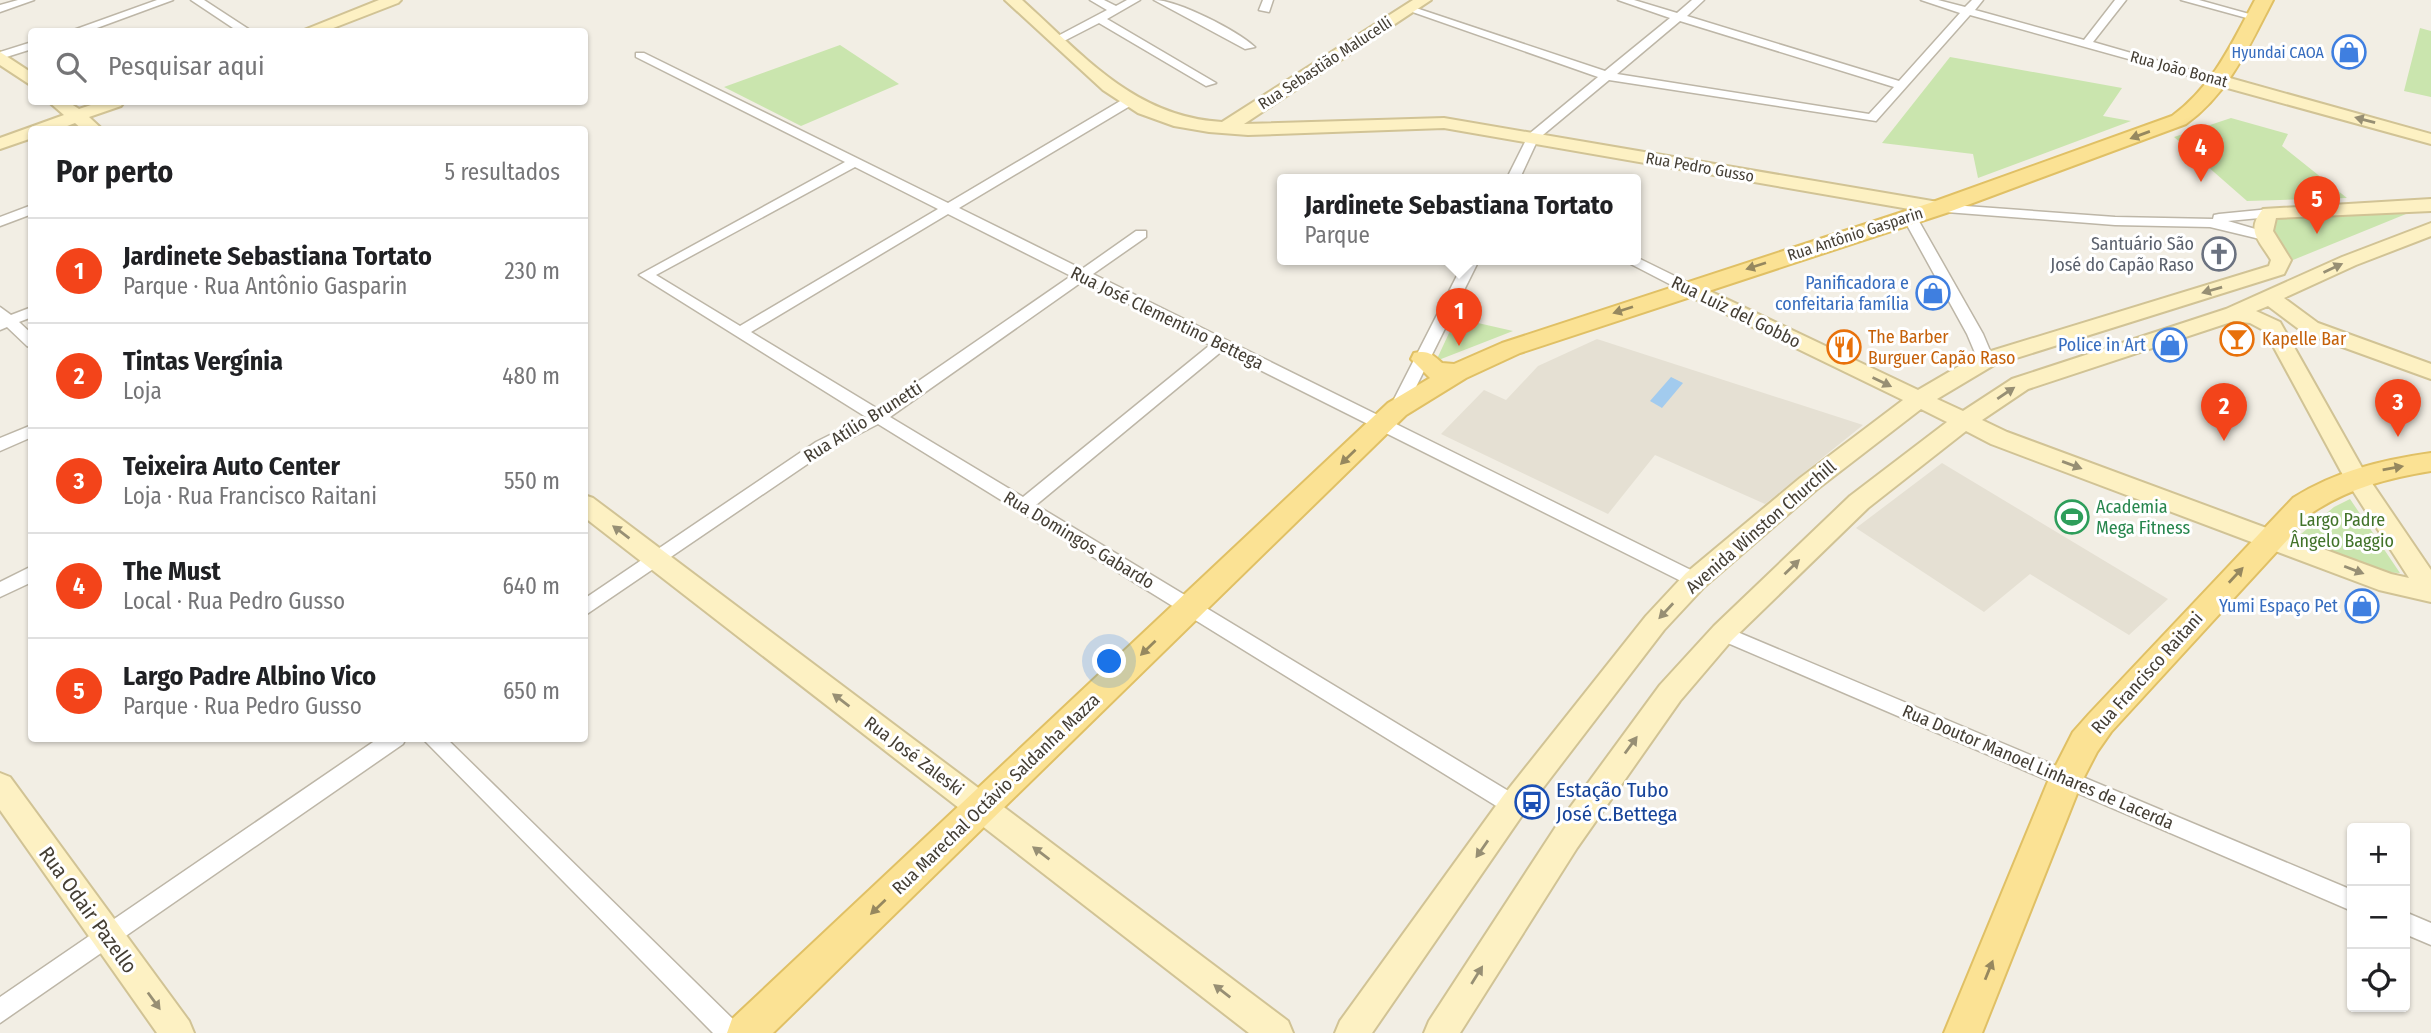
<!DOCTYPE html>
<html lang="pt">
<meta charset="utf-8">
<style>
body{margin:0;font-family:"Fira Sans Condensed",sans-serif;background:#f6f6f6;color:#202124}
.controls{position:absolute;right:21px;bottom:21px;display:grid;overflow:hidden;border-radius:7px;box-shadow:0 2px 5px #0004}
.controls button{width:63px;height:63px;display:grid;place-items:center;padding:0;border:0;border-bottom:2px solid #e0e0e0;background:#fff;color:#202124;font:35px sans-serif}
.you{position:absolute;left:1110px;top:662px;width:24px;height:24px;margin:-18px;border:5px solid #fff;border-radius:50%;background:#1a73e8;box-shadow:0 0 0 10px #1a73e833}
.badge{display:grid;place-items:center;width:46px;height:46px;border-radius:50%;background:#f3441a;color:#fff;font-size:23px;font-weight:700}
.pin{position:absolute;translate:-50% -58px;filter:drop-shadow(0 2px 4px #0008)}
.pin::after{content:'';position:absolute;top:37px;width:24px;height:21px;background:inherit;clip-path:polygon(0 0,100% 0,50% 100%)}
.popup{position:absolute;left:1277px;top:174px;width:364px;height:91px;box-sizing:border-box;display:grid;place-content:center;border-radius:7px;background:#fff;filter:drop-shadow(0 2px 5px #0005);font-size:23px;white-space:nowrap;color:#757577}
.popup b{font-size:26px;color:#202124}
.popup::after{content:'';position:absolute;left:50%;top:100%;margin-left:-14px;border:14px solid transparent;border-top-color:#fff}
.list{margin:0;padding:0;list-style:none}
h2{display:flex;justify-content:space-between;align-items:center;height:91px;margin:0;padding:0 28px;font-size:30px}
h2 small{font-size:23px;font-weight:400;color:#757577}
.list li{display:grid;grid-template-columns:46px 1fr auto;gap:21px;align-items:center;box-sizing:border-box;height:105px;padding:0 28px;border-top:2px solid #e0e0e0}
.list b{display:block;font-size:26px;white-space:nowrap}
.list p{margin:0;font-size:23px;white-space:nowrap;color:#757577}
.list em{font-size:23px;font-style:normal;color:#757577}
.icon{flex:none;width:38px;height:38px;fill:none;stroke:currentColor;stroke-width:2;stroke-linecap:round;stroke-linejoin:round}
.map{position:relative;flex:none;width:2431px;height:1033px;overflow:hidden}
.search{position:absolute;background:#fff;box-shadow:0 2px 5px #0004;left:28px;top:28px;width:560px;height:77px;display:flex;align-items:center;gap:18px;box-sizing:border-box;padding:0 24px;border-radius:7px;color:#757577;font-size:26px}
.panel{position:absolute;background:#fff;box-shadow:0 2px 5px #0004;left:28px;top:126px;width:560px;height:616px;border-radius:7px}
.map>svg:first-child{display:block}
</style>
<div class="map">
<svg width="2431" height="1033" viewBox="0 0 2431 1033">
<rect width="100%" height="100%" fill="#f2eee4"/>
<path fill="#e5e0d3" d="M1597,339L1863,425L1765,504L1655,455L1608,514L1441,434L1484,390L1506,400L1538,366Z
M1942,463L2168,599L2129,635L2030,574L1984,612L1856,528Z"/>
<path fill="#cae5ae" d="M2420,28L2431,31V97L2404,91Z
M840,45L899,84L801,126L724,87Z
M1950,57L2122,88L2103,116L2131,121L1978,178L1973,154L1882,143Z
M2231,118L2288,134L2282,146L2347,198L2247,201L2174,137Z
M2406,214L2293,260L2272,227L2274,222L2286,215Z
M1456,318L1513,331L1436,361Z
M2350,499L2400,573L2381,572L2296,538L2334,507Z"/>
<path fill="#a2cbee" d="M1671,377L1683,383L1662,408L1650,401Z"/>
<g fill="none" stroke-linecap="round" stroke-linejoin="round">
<defs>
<path id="street" d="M18,0H34L0,12V5Z
M157,0H173L86,32H68Z
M191,0H204L253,32H239Z
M1090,0H1104L1116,6L1127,0H1140L1107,19L1216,83L1206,86L1099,23L1062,42H1054V38L1107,10Z
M1154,0C1178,0 1236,30 1255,47L1245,49Z
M1263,0H1273L1269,12L1259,10Z
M1618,0H1634L1677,13L1692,0H1704L1687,16L1899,81L1960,13L1921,0H1938L1965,7L1972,0H1983L1975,10L2084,40L2115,0H2126L2093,42L2225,80L2215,83L1970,15L1876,121L1609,80L1538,139L1519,180H1506L1529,134L1598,77L1404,9L1413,7L1605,71L1670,18ZM1680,21L1894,87L1869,114L1617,74Z
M2181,0H2199L2260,17L2254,20Z
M32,42V49L0,59V52Z
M636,53H644L948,203L1127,97H1135V103L959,208L1082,269L1136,231H1146V237L1093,274L1701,575L1704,580L1701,585H1689L1222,351L1036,505L1520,798L1524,805L1520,812L1513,814L1506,812L878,424L828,450L584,616V599L816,442L866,417L639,275L845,162L636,57ZM855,167L938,209L740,326L656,275ZM948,214L1071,276L878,409L751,332ZM1083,281L1210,345L1023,497L890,417Z
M1938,204L2115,217L2213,219L2214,215L2219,214L2270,209L2277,213L2270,217L2228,221L2269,233V239L2264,240L2210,227L2115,225L1933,211V205Z
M32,205V214L0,226V217Z
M1909,212L1916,216L1983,334L1994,360L1991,363L1986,365L1978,360L1967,334L1902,216Z
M1636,257L1693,285L1695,288L1688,292L1683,291L1623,260H1636Z
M1465,260H1479L1405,409L1403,413H1391L1389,409Z
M0,307L11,315L32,307V317L19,322L32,334V348L27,346L7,327L0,330Z
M32,425V437L0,451V438Z
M32,566V582L0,597V582Z
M1723,626L2352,890V911L1716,638L1714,633L1716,628Z
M379,738H406L403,744L0,1023V997Z
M422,738H446L739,1025L742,1033H713Z
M2405,912L2431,923V945L2405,934Z"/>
<path id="secondary" d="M379,0H401L398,3L323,32H299Z
M1005,0H1022C1083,55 1134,117 1222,122L1413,0H1431L1244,124L1444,118L1938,202L1947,208L1938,214L1444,128L1248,135L1209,132L1174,126L1138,113L1103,90Z
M0,52L32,73V86L0,65Z
M2219,75L2431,134V144L2213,84L2211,80Z
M49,102H68L79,109L100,102H124L121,106L89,117L103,130H83L75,123L57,130H32V138L0,149V138L64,115Z
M2431,199V211L2276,218L2273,231L2291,260L2284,274L1994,365L1937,399L1963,411L2012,379L2226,309L2342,257L2431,223V236L2356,265L2284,298L2318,323L2431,364V379L2304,333L2268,306L2256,311L2280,322L2365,473L2431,570V602L2379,590L1991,444L1966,431L1868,508L1732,640L1680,701L1577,848L1460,1033H1424L1429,1021L1555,828L1660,685L1714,626L1850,496L1947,422L1921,409L1816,490L1704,587L1664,630L1523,814L1372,1033H1335L1340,1021L1503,796L1646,616L1686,573L1800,478L1903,400L1681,292L1678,288L1681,284H1695L1918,390L1978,355L2269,266L2271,260C2259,240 2245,231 2263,209ZM2234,321L2250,323L2265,331L2344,477L2409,578L2391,574L2007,432L1982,420L2028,389Z
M584,495L593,498L1288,1021L1293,1033H1249L584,517Z
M0,773L10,777L189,1021L194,1033H157L0,810Z"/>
<path id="primary" d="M2255,0H2273C2249,46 2229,93 2186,124L1946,213L1520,353L1466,378L1406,415L773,1033H727L732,1019L1388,403L1430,378L1411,359L1414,353C1428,350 1432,354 1442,363L1454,364L1502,343L1930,203L2172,116C2213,86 2232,43 2255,0Z
M2431,453V471C2388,478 2350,488 2313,512L2111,732L2097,752L2082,781L1982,1033H1944L2049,779L2073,732L2089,714L2293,498C2336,471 2382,460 2431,453Z"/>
</defs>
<use href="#street" stroke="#bdb6a7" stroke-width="3"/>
<use href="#secondary" stroke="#d1c395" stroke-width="4"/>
<use href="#primary" stroke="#e0c065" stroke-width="4"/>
<use href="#street" fill="#fff" fill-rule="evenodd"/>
<use href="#secondary" fill="#fdf1c3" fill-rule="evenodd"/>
<use href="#primary" fill="#fbe294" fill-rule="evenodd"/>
</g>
<defs><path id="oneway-solid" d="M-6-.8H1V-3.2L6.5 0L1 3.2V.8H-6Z" transform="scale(1.75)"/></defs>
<g fill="#978f74">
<use href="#oneway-solid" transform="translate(2365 120) rotate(-165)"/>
<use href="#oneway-solid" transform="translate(2333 268) rotate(-25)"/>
<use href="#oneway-solid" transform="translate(2212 290) rotate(164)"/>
<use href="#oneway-solid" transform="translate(1882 382) rotate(26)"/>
<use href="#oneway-solid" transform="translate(2006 393) rotate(-34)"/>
<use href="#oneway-solid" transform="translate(2072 465) rotate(20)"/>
<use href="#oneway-solid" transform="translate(621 532) rotate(-143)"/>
<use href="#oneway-solid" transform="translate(1792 567) rotate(-44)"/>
<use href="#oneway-solid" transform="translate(2354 570) rotate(21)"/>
<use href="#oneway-solid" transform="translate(1666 611) rotate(133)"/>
<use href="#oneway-solid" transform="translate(841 700) rotate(-143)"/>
<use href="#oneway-solid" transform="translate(1631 745) rotate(-54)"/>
<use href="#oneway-solid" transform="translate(1482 849) rotate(125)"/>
<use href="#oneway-solid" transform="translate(1041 853) rotate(-143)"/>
<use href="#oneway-solid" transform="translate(1477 975) rotate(-58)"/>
<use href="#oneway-solid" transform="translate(1222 991) rotate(-142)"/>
<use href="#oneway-solid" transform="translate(154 1001) rotate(54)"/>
</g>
<g fill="#96885f">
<use href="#oneway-solid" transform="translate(2140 135) rotate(160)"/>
<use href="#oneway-solid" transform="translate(1756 266) rotate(162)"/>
<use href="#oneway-solid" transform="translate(1623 310) rotate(162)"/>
<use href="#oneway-solid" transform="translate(1348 457) rotate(136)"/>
<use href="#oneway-solid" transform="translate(2393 468) rotate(-10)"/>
<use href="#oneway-solid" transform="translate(2236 575) rotate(-47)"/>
<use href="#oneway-solid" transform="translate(1148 648) rotate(136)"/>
<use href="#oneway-solid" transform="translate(878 907) rotate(136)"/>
<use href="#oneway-solid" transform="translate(1989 970) rotate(-68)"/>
</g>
<defs>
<symbol id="shop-ring" viewBox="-11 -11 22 22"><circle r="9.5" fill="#fff" stroke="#3f7fe0" stroke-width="1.5"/><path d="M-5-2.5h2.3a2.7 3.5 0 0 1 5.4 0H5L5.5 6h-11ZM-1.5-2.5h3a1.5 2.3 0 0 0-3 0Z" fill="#3f7fe0"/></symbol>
<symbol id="church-ring" viewBox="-11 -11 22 22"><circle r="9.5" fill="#fff" stroke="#6b7280" stroke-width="1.5"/><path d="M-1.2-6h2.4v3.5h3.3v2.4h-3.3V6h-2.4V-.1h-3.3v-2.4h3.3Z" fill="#6b7280"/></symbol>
<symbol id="bar-ring" viewBox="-11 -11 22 22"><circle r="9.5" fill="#fff" stroke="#e8710a" stroke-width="1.5"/><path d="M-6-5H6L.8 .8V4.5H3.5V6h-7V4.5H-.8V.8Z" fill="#e8710a"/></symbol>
<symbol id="restaurant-ring" viewBox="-11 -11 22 22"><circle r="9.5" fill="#fff" stroke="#e8710a" stroke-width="1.5"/><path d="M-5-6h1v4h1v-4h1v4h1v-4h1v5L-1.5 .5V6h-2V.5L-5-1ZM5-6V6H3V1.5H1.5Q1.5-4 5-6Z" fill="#e8710a"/></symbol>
<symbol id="stadium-ring" viewBox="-11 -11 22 22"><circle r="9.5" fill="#fff" stroke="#2e9e5b" stroke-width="1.5"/><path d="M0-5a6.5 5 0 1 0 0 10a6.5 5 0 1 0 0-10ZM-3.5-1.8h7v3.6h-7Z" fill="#2e9e5b"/></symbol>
<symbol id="bus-ring" viewBox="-11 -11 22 22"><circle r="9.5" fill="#fff" stroke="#1a4fb4" stroke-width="1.5"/><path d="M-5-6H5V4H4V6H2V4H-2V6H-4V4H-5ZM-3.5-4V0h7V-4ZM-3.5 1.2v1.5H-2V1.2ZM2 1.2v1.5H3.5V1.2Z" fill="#1a4fb4"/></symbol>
</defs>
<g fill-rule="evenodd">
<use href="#shop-ring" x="2330" y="33" width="38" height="38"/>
<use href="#church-ring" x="2200" y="235" width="38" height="38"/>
<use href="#shop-ring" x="1914" y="274" width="38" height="38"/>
<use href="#bar-ring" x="2218" y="320" width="38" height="38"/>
<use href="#shop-ring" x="2151" y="326" width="38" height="38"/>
<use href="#restaurant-ring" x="1825" y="328" width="38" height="38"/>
<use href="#stadium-ring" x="2053" y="498" width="38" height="38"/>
<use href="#shop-ring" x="2343" y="587" width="38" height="38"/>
<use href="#bus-ring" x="1513" y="783" width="38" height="38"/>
</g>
<g text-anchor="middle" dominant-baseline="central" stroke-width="6" stroke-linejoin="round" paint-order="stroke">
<g font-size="16" fill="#366cbe" stroke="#fff" text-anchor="end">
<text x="2324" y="52">Hyundai CAOA</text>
</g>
<g font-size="16" fill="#443e34" stroke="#fff">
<text transform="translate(1325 63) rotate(-33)">Rua Sebastião Malucelli</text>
<text transform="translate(2179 69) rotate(15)">Rua João Bonat</text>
<text transform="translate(1700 167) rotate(10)">Rua Pedro Gusso</text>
<text transform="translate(1855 234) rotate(-18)">Rua Antônio Gasparin</text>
</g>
<g font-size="18" fill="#5b616d" stroke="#fff" text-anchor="end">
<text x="2194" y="244">Santuário São<tspan x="2194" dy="21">José do Capão Raso</tspan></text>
</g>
<g font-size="18" fill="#366cbe" stroke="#fff" text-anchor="end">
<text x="1909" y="283">Panificadora e<tspan x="1909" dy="21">confeitaria família</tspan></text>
<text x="2146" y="345">Police in Art</text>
<text x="2338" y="606">Yumi Espaço Pet</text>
</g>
<g font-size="18" fill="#443e34" stroke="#fff">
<text transform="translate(1736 312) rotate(26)">Rua Luiz del Gobbo</text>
<text transform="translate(1167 318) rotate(26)">Rua José Clementino Bettega</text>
<text transform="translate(863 422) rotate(-32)">Rua Atílio Brunetti</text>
<text transform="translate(1761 527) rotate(-41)">Avenida Winston Churchill</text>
<text transform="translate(1079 540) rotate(31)">Rua Domingos Gabardo</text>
<text transform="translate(2147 673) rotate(-48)">Rua Francisco Raitani</text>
<text transform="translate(914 756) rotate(37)">Rua José Zaleski</text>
<text transform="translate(2038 767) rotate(23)">Rua Doutor Manoel Linhares de Lacerda</text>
<text transform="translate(996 794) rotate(-44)">Rua Marechal Octávio Saldanha Mazza</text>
</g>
<g font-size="18" fill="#c56008" stroke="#fff" text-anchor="start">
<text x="1868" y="337">The Barber<tspan x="1868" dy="21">Burguer Capão Raso</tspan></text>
<text x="2262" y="339">Kapelle Bar</text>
</g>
<g font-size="18" fill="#27864d" stroke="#fff" text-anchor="start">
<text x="2096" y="507">Academia<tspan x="2096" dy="21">Mega Fitness</tspan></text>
</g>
<g font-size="18" fill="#42732a" stroke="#fff">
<text x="2342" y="520">Largo Padre<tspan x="2342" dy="21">Ângelo Baggio</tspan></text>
</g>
<g font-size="21" fill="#164399" stroke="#fff" text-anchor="start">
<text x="1556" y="790">Estação Tubo<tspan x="1556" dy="24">José C.Bettega</tspan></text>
</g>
<g font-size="21" fill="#443e34" stroke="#fff">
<text transform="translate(88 910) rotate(54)">Rua Odair Pazello</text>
</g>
</g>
</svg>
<div class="controls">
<button>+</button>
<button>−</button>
<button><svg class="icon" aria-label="locate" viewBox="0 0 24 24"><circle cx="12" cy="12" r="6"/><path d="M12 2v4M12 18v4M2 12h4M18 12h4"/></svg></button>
</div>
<div class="you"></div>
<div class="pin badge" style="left:1459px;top:346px">1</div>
<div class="popup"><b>Jardinete Sebastiana Tortato</b>Parque</div>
<div class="pin badge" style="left:2224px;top:441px">2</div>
<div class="pin badge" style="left:2398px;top:437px">3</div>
<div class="pin badge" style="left:2201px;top:182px">4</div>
<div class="pin badge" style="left:2317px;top:234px">5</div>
<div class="search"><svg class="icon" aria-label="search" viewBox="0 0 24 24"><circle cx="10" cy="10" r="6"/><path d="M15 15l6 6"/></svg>Pesquisar aqui</div>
<section class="panel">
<h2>Por perto<small>5 resultados</small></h2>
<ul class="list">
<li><span class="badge">1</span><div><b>Jardinete Sebastiana Tortato</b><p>Parque · Rua Antônio Gasparin</p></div><em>230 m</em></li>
<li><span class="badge">2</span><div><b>Tintas Vergínia</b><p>Loja</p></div><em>480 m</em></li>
<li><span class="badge">3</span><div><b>Teixeira Auto Center</b><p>Loja · Rua Francisco Raitani</p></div><em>550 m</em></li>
<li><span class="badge">4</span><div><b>The Must</b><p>Local · Rua Pedro Gusso</p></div><em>640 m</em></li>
<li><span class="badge">5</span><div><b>Largo Padre Albino Vico</b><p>Parque · Rua Pedro Gusso</p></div><em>650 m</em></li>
</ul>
</section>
</div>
